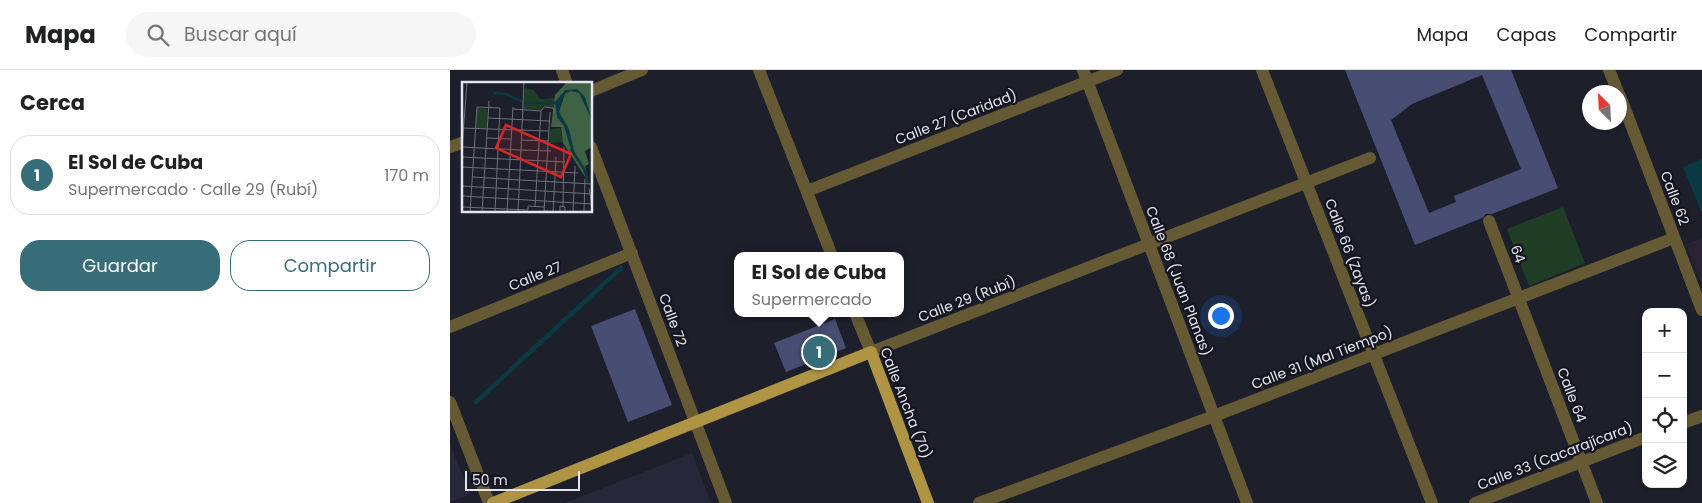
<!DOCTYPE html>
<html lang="es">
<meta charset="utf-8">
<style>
body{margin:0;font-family:Poppins,sans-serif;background:#f6f6f6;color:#202124}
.controls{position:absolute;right:15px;bottom:15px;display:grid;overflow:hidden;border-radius:10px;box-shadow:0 1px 4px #0004}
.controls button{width:45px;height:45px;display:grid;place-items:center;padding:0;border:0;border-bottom:1px solid #e0e0e0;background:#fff;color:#202124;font:25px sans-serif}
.compass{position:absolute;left:1132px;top:15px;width:45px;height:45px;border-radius:50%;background:#fff;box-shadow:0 1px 4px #0004;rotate:336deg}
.scale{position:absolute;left:15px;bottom:12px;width:115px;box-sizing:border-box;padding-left:5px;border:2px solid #e4e6ee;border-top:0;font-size:14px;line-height:18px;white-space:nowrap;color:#e4e6ee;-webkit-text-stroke:4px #141521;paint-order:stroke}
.you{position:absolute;left:770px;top:245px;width:18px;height:18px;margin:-12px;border:4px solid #fff;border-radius:50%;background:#1a73e8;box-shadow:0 0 0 8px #1a73e833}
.badge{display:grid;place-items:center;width:32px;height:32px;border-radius:50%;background:#376d78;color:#fff;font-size:16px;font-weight:700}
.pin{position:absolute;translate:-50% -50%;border:2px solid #fff;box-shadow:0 1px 5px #0006}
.popup{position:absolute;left:284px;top:182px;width:170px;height:65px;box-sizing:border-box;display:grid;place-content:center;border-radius:10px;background:#fff;filter:drop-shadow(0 1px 4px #0005);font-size:16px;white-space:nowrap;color:#757577}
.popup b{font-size:19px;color:#202124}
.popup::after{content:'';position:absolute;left:50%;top:100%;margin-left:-10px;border:10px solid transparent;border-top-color:#fff}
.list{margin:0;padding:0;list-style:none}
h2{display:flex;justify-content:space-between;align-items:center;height:65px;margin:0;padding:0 20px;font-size:21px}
h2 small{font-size:16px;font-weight:400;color:#757577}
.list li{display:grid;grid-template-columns:32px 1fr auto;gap:15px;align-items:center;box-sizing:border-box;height:80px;margin:0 10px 10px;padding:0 10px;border:1px solid #e0e0e0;border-radius:20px}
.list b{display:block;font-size:19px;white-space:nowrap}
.list p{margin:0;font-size:16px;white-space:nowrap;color:#757577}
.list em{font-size:16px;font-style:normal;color:#757577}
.actions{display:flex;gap:10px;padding:15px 20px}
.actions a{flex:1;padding:11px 0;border:1px solid #376d78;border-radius:20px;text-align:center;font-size:18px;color:#376d78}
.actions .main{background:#376d78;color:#fff}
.icon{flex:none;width:28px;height:28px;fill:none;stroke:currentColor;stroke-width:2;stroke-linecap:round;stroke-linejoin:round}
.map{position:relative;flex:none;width:1252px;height:433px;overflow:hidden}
header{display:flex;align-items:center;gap:30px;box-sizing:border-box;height:70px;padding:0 25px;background:#fff;border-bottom:1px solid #e0e0e0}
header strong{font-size:24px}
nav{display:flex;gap:28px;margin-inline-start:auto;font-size:18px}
.search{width:350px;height:45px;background:#f6f6f6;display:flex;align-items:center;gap:12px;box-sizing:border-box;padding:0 18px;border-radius:28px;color:#757577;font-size:19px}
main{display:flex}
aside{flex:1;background:#fff}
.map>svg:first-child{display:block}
</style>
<header>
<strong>Mapa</strong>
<div class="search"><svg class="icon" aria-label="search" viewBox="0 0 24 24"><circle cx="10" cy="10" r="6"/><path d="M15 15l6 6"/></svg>Buscar aquí</div>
<nav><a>Mapa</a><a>Capas</a><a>Compartir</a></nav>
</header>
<main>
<aside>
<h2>Cerca<small></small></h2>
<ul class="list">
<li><span class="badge">1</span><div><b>El Sol de Cuba</b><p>Supermercado · Calle 29 (Rubí)</p></div><em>170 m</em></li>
</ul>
<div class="actions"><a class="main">Guardar</a><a>Compartir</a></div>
</aside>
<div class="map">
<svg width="1252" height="433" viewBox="0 0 1252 433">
<rect width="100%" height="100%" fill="#1d1f2b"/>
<path fill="#292333" d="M1252,168V215L1236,174Z"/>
<path fill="#26283a" d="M0,374L20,424L0,432Z
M242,383L261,433H115Z"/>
<path fill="#203e26" d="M1113,137L1135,193L1079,216L1057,159Z"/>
<path fill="#0a3942" d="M1252,89V141H1251L1233,97Z"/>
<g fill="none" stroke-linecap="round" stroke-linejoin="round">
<path stroke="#0a3942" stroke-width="4.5" d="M26,332L171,198"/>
</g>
<path fill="#484d73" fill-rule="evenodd" d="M895,0H1061L1108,118L1042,144H1036L1032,148L965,175ZM1032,5L1071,99L1004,126L1006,132L979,143L941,50L962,34Z
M185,239L222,335L178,352L141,256Z
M385,249L396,278L336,302L324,273Z"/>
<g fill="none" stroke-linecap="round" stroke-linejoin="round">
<path stroke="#665a35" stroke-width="12" d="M112,0L117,14
M309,0L382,186
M633,0L797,433
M812,0L982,433
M1159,0L1168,22
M141,21L192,0
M1170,26L1252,240
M0,77L14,72
M141,77L276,433
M357,121L667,0
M1039,151L1147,433
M405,243L421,282L920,88
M0,257L182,183
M0,332L39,433
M1233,353L1252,346
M529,433L764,346L1224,168
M1025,433L1196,367"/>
<path stroke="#ae9443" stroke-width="12" d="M43,433L421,282L478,433"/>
</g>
<g text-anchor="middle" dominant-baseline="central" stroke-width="4.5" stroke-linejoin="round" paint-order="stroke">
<g font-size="14" fill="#e4e6ee" stroke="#141521">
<text transform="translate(506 47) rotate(-21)">Calle 27 (Caridad)</text>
<text transform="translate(1225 128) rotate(69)">Calle 62</text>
<text transform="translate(900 183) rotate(69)">Calle 66 (Zayas)</text>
<text transform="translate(1068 184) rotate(69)">64</text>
<text transform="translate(85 206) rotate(-22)">Calle 27</text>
<text transform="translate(729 211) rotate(69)">Calle 68 (Juan Planas)</text>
<text transform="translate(517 229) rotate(-21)">Calle 29 (Rubí)</text>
<text transform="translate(223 250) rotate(70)">Calle 72</text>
<text transform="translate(872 288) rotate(-21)">Calle 31 (Mal Tiempo)</text>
<text transform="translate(1122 325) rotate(69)">Calle 64</text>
<text transform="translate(456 333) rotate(69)">Calle Ancha (70)</text>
<text transform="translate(1105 386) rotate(-21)">Calle 33 (Cacarajícara)</text>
</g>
</g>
<g transform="translate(12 12)">
<rect width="130" height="130" fill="#1d1f2b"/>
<path d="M63,6L72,8L78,17L93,16L91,26L81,24L78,28L61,27ZM15,26L25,27V46H14ZM98,46L101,60L87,61L88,47Z" fill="#203e26"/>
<path d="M105,0H130V65L123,69L127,82L123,84L127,101L101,61L99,45H89L93,13Z" fill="#3f6245"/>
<path d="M115,7L123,15L130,38L117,11L109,9L103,12L97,30L107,47L112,69L110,71L102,44L95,35L93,20L103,8Z" fill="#0a3942"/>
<path fill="none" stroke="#0a3942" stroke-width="2.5" d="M31,11L44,12L63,21H94M109,67L122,87L127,103"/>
<path fill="none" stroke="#6d6f79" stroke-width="1" d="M62,0L59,68L89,69M51,27L79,29L82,25L91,26L93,31M26,36L87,39M0,46L87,49M25,56L49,57M60,58L86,59M0,65L59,68L56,130M0,66L5,0M0,75L103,80M0,85L116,91M10,95L58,98M58,98L130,102M0,104L130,112M127,106L130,125M0,114L130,122M0,125L66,128M73,125L79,29M101,125L102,65M66,128V124L82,125M82,129L97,130M8,130L15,25L38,26L33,130M20,130L27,19M45,130L51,25M82,130L88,30M91,130L94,75M98,130V124L103,125V130M111,130L113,84M122,130L123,97"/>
<path fill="#d62828" fill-opacity="0.15" stroke="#d62828" stroke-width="2.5" d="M44,43L109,72L99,95L34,66Z"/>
<rect width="130" height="130" fill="none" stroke="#e4e6ee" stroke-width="2.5"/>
</g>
</svg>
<div class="controls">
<button>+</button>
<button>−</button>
<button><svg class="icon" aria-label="locate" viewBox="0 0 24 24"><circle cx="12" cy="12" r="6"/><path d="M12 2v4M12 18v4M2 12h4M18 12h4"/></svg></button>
<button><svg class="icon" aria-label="layers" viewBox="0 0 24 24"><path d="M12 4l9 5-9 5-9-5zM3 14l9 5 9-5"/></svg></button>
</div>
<svg class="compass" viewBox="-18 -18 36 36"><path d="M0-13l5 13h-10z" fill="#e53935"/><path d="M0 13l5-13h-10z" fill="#757577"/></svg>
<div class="scale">50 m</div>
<div class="you"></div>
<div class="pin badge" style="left:369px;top:282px">1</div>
<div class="popup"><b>El Sol de Cuba</b>Supermercado</div>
</div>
</main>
